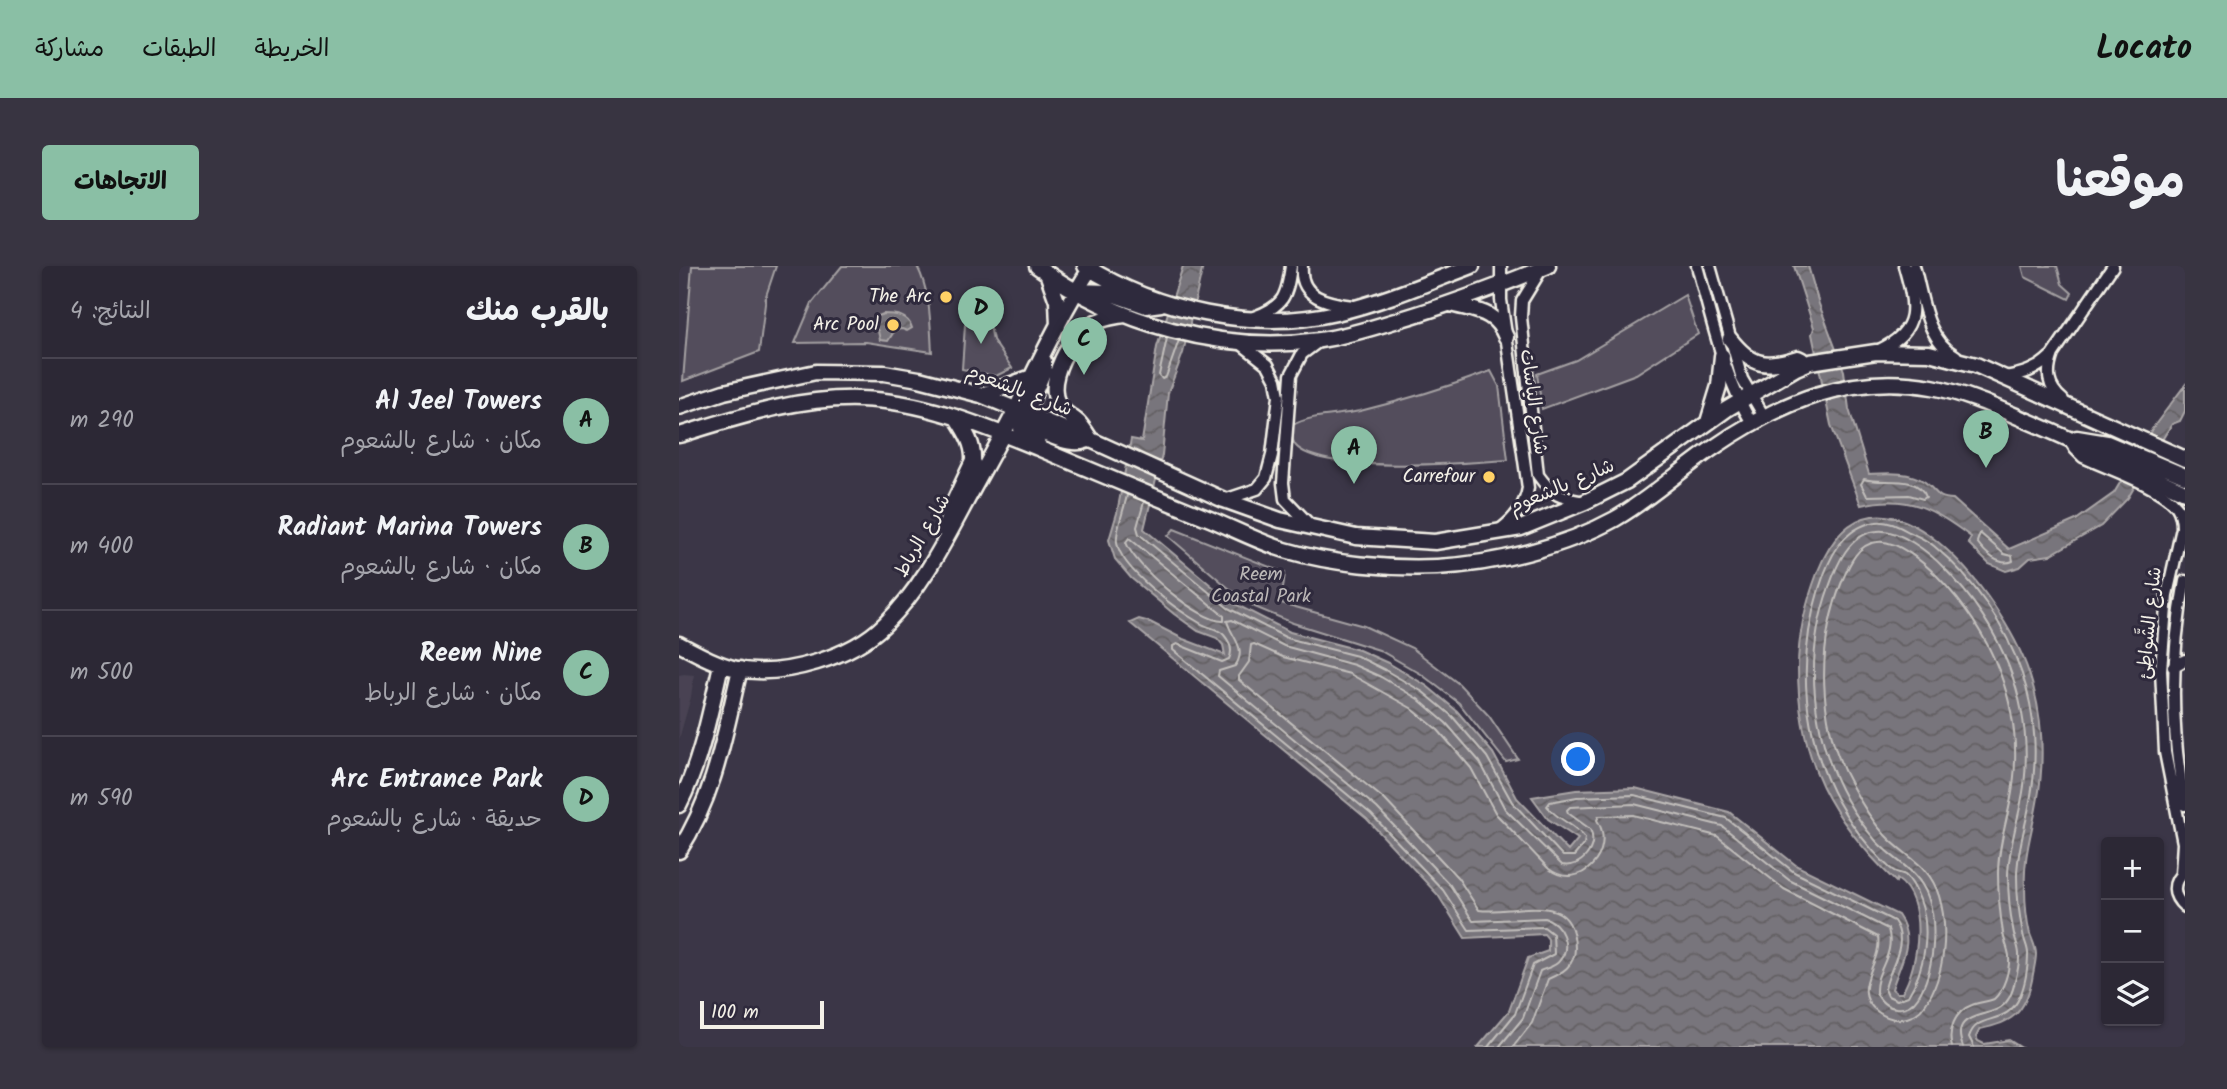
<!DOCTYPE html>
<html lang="ar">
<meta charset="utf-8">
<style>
body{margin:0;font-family:Kalam,"Playpen Sans Arabic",sans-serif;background:#383441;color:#f1f3f6;direction:rtl}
.controls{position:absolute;right:21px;bottom:21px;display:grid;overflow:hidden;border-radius:7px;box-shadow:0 2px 5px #0004}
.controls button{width:63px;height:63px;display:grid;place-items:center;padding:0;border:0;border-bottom:2px solid #484450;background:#2c2835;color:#f1f3f6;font:35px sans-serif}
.scale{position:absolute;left:21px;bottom:18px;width:124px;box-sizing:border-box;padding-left:7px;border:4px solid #f4f1e8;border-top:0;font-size:19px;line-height:24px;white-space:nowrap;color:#f4f1e8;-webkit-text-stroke:5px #2f2a3d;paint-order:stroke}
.you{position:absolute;left:900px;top:494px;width:24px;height:24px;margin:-18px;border:5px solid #fff;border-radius:50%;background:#1a73e8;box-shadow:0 0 0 10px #1a73e833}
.badge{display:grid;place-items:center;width:46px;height:46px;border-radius:50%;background:#8abfa5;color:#111;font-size:23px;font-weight:700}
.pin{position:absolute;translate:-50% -58px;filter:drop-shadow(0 2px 4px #0008)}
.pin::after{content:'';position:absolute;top:37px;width:24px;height:21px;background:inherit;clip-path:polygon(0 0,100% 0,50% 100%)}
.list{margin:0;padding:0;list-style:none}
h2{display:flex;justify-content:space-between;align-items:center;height:91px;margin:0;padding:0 28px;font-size:30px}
h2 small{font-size:23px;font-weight:400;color:#a6a6ad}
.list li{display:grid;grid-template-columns:46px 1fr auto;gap:21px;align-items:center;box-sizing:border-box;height:126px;padding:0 28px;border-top:2px solid #484450}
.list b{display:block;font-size:26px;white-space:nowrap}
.list p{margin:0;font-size:23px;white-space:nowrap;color:#a6a6ad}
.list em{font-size:23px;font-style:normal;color:#a6a6ad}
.icon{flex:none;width:38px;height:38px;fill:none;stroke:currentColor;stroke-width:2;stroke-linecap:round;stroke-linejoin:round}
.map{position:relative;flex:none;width:1506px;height:781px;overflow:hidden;direction:ltr;border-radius:7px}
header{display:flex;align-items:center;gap:42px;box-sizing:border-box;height:98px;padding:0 35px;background:#8abfa5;color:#111}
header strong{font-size:33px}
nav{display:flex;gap:38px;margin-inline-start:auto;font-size:24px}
.intro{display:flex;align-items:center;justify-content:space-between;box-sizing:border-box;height:168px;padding:0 42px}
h1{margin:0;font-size:49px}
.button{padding:18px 32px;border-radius:7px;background:#8abfa5;color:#111;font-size:24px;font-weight:700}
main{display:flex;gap:42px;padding:0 42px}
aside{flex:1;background:#2c2835;border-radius:7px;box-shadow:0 2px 5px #0004}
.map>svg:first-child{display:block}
</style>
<header>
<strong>Locato</strong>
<nav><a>الخريطة</a><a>الطبقات</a><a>مشاركة</a></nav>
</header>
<div class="intro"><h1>موقعنا</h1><a class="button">الاتجاهات</a></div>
<main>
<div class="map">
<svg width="1506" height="781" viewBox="0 0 1506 781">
<defs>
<pattern id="water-waves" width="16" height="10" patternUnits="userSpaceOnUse" patternTransform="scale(1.75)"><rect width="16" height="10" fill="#78747b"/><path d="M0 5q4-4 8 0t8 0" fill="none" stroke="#636063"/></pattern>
</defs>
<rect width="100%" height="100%" fill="#3b3647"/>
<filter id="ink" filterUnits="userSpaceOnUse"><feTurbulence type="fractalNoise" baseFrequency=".0143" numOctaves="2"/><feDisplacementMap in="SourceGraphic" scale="14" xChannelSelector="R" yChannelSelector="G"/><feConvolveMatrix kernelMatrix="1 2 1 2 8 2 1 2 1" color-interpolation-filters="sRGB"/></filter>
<g filter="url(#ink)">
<path fill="#484352" d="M5,408L15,409L12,431L0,473V409Z"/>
<path fill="#534e5c" stroke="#a4a0a2" stroke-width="2" d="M13,0H97L87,30L80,86L4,115Z
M163,0H238C252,28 251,56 253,86L187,76L116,77L133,37Z
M1343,0H1378L1383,18L1393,27L1390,33L1346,11Z
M1006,29L1019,68L957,108L863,143L858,108L897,94Z
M310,55L314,74L333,102L317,110L283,103L286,59Z
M812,105L820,120L829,194C790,197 643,208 617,180C612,175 613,166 612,160C633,148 658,150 681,145C726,134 769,121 812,105Z
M495,263L606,307L602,337L685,360L733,382L780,418L810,450L839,493L827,496L780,437L742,408L700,384L614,357L576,341L552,324L489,270Z"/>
<path fill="url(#water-waves)" stroke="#aaa6a7" stroke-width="2" d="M504,0H524L504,87L489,127L483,189L465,263L552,336L611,366L680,384L709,397L748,420L778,445L814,487L838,532L889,585L899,573L869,553L853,531L897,524L956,522L1050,546L1118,600L1219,649C1238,676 1220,698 1213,723L1218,727H1223C1240,700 1249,633 1218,613L1217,616C1152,553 1119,495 1119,402C1119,369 1127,336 1139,305C1197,162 1325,332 1350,407C1364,448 1366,495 1358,537C1353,566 1344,592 1346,621C1346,636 1347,652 1351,668C1353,674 1357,681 1357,688C1357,696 1354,706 1353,714C1346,747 1333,757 1301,763L1297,771L1299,775L1305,778L1330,774L1341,781H799L830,745L849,692L869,685V673L865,668L786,672L759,629L688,553L451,357L460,353L471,356L504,373L546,389L544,379L538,372L519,365L495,348L452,312L436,293L430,274L438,247L452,173L463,175L478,81Z
M1115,0H1129L1140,38L1165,105L1170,143L1190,208C1208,207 1231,205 1246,216C1259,226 1256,232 1274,233L1330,283L1397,254L1435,227L1473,163L1506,119V145L1501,155L1493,158L1486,169L1449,232L1422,260L1371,289L1351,292L1341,301L1327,305L1310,298L1289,277L1292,271C1255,243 1230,228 1182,239L1152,159L1133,68L1135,62Z
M204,48C217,48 229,49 233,62L228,65L223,63L216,64L209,75L201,74L199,65L194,56L197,51Z"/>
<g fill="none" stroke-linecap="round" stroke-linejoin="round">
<path stroke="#c2bfbc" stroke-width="2" d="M488,72L480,109L483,113L487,111L500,74
M1185,213C1204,219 1238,207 1247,231L1244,233L1230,229L1188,230L1182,218Z
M448,229C446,241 436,266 438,276C441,303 498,344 521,357C529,362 539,362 545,369C551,376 554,385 550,393L543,396L498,378L494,380V384L692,548L764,624L790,664L865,661L874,668L875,688L854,699L836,748L809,781
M465,236L458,261L460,268L549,342L608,372L678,390L706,404L744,426L773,450L808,491L833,536L884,590H895L905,578L906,572C896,558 878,554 868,540L871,536L898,531L955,529L1047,552L1115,606L1215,655C1231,678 1210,701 1206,723L1209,730L1218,734L1229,730C1246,704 1252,663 1241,634C1238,626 1232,614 1226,609C1223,607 1218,607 1215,605C1206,599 1197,588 1190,580C1129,509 1112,412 1140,323C1149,294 1163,261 1197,256C1208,254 1220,260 1230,266C1238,270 1248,274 1255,280C1294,312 1327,360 1343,408C1357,448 1359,494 1351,535C1347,560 1338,584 1338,610C1338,629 1340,649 1344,668C1345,675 1350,683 1349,690C1349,702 1346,719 1341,730C1328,762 1298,745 1290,771L1295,781
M1301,267L1325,288L1333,290L1334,295C1320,301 1306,287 1298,276Z
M450,272L545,350V355C521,357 454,299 447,276Z
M820,781L844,752L861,705C867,702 877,701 881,694C893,680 882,656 866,652L794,655L771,619L698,542L539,410L540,405L556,400C569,382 552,371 548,355L553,354L605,380L675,399L702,411L739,433L767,457L801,496L826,543L883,599C902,603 920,581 911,563L889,547L888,544L891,541L955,538L1043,560L1110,614L1209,663C1217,690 1196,703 1197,726C1205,745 1228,748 1239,731C1255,706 1259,659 1249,631C1239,603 1216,596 1197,575C1137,506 1119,407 1150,321C1158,298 1170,268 1198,265C1219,262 1251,287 1265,302C1322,360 1355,436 1345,520C1341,549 1330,578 1329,608C1329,628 1331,649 1335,668C1337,676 1341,684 1340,692C1340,699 1338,708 1336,715C1334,725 1331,735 1322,741C1307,752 1270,746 1284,781
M834,781L853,757L869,713C883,707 896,700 896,682C895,621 837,649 800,644L779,612L706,534L560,414V410L570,396L572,379L575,378L604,391L671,408L732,442L759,464L792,502L817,548L870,603C901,627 938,585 918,554L920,550L954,549L1038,570L1105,623L1199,671C1204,697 1169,724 1199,746C1206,751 1213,754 1222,753C1232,752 1240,748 1246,739C1266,710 1270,663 1260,630C1250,597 1227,592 1206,569C1193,555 1182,537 1173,520C1138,458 1137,379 1164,313C1171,297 1179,278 1198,276C1218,273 1246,298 1258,310C1313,366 1345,441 1334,520C1330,550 1319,578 1319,608C1319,628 1321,647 1324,667C1325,674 1329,682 1330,690C1331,704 1325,724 1315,733C1308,736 1300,736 1293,739C1276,745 1268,765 1273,781"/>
<defs>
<path id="street" d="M623,0C620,32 649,37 674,40
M1018,0C1033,54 1044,110 1074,159
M1031,0L1063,113L1086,152
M1235,0C1244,31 1246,73 1277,90
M862,4L843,35L842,51L859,209C874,230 881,232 906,236
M575,51C605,40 608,30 612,0
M1200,84C1243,64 1236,39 1225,0
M1326,111C1344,108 1358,104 1371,91
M1384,134C1368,121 1367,107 1374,88L1434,0
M1390,173L1396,183L1404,191C1429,203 1482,220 1498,241C1502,247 1503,254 1503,262L1488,329L1482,404L1486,486L1504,577L1502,608
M545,234L578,223L587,212L593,189L600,130L597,114L589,99L560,76
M632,260L606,233L604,217L612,109L623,88L639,76
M822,263C836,252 846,240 849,222L822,34V0
M1506,315C1491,391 1491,463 1506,539
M1494,401L1506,394
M1506,605C1492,616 1493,630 1506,641"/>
<path id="secondary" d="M358,0C437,58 544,88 641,74C668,70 693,62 719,54C770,39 820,20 869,0
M406,0C477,45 575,66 657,47C704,36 748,17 793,0
M368,7L378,35L379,60
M400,25L427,26L467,40L482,38
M772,38C797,45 816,44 827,71
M1051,73C1073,101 1087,102 1119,92L1123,94
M302,129L350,112
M0,141L45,126L137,106L205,107L240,113L302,129L412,174L545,234L601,254L677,271L756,276L842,262L906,236L948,215L1048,143L1117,102L1131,96L1197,86L1250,87L1297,99L1506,193
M1029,156L1040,120L1043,90
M342,163C367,162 386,183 410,174
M0,169C60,151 118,131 181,133C244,135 302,159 359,182C416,206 473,230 531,253C555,263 580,276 606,284C653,298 709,303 758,301C816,298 885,281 936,253C971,233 1000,205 1034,182C1101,136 1171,106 1253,121C1285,127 1314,140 1344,153C1399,176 1452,202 1506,226
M1398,172L1428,177L1506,210
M412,174C408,168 404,161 399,156C392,150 383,146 379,138C367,113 391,71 413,58C423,52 434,51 445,49
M360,180L348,168L344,155L365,104V95
M266,265L270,246L294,195C295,178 286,165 277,151
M0,378C19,388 37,398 58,403C105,412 173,391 206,358C242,323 265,277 288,234C304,204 321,175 336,145C360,96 383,46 413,0
M0,539C22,496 31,446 42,399
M0,585C36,530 46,466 61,403"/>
</defs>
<use href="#street" stroke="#f4f1e8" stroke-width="15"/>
<use href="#secondary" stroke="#f4f1e8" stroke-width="19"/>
<use href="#street" stroke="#2f2a3d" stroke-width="10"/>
<use href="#secondary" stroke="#2f2a3d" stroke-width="14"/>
</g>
</g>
<g fill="#ffd166" stroke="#2f2a3d" stroke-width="2.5">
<circle cx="267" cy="31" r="7"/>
<circle cx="214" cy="59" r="7"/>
<circle cx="810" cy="211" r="7"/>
</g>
<g text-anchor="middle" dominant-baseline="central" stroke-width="6" stroke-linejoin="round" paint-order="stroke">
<g font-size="19" fill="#f4f1e8" stroke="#2f2a3d" text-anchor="end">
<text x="253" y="31">The Arc</text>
<text x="200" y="59">Arc Pool</text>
<text x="796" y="211">Carrefour</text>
</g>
<g font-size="19" fill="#f4f1e8" stroke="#2f2a3d">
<text transform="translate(340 125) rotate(21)">شارع بالشعوم</text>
<text transform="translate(854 136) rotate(82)">شارع الياسات</text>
<text transform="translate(883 221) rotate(-23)">شارع بالشعوم</text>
<text transform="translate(244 270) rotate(-60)">شارع الرباط</text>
<text transform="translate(1471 357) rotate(-84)">شارع الشَّواطِئ</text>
</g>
<g font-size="19" fill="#bcb8b7" stroke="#2f2a3d">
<text x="582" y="309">Reem<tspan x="582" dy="22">Coastal Park</tspan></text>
</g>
</g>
</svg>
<div class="controls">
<button>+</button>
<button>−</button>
<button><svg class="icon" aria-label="layers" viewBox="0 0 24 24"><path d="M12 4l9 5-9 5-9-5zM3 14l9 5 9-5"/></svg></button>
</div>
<div class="scale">100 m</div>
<div class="you"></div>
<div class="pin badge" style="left:675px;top:218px">A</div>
<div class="pin badge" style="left:1307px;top:202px">B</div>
<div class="pin badge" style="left:405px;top:109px">C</div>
<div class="pin badge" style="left:302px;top:78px">D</div>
</div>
<aside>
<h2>بالقرب منك<small>النتائج: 4</small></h2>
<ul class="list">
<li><span class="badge">A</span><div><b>Al Jeel Towers</b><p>مكان · شارع بالشعوم</p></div><em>290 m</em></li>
<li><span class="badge">B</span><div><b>Radiant Marina Towers</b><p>مكان · شارع بالشعوم</p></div><em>400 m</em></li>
<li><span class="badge">C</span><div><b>Reem Nine</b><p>مكان · شارع الرباط</p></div><em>500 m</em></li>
<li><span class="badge">D</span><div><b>Arc Entrance Park</b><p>حديقة · شارع بالشعوم</p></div><em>590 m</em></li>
</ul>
</aside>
</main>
